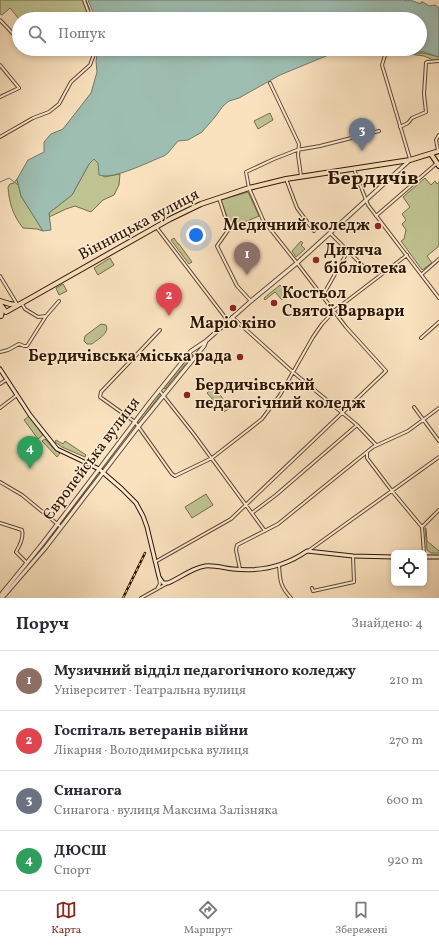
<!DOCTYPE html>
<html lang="uk">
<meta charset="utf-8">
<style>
body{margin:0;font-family:Vollkorn,serif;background:#f2f2f3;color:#2b2b33}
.controls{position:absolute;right:12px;bottom:12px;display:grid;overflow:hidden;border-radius:6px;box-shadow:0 2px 6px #0003}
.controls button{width:36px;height:36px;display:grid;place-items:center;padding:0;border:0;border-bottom:1px solid #e1e1e2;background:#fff;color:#2b2b33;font:20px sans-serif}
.you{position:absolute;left:196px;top:235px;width:14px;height:14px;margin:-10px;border:3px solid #fff;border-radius:50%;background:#1a73e8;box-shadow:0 0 0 6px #1a73e833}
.badge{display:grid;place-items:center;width:26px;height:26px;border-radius:50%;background:#8f2418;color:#fff;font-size:13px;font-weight:700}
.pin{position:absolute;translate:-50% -33px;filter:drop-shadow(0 1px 2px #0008)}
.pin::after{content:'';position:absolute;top:21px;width:14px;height:12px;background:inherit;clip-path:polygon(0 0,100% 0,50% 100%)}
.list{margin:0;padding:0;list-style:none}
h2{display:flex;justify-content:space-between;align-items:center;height:52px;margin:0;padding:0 16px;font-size:17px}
h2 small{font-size:13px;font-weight:400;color:#7c7c81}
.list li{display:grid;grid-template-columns:26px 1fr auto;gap:12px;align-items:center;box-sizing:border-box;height:60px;padding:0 16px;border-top:1px solid #e1e1e2}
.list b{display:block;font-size:15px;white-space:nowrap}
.list p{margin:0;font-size:13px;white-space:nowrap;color:#7c7c81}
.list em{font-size:13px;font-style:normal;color:#7c7c81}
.icon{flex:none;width:22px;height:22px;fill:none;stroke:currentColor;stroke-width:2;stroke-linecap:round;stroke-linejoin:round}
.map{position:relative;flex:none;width:439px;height:598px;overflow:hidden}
.search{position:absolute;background:#fff;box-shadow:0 2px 6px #0003;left:12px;right:12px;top:12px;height:44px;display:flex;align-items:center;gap:10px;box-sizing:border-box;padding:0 14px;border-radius:22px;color:#7c7c81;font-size:15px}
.sheet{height:292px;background:#fff}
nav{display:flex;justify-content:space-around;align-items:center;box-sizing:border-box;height:56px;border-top:1px solid #e1e1e2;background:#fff;font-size:11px;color:#7c7c81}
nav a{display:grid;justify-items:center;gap:2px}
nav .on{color:#8f2418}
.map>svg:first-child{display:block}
</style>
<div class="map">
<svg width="439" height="598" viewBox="0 0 439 598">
<rect width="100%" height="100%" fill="#fae2bf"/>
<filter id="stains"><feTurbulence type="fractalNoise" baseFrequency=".005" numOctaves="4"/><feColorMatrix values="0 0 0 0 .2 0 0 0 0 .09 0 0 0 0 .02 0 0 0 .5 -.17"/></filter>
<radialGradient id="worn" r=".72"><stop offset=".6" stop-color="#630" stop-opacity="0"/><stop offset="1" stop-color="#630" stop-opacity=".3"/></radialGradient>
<path fill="#bfc391" stroke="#766c48" d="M0,0H86L90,10L87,19H19L10,8L2,15L0,14Z
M403,53H423L439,57V60H433L424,56Z
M270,113L273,120L258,129L254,121Z
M94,159L98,163L104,177L120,174L119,185L114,195L103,200L91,212L75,206L66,209L49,217V213L72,195L89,164Z
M425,178L431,185L435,181L437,184L439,182V246L427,256L432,263L422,270L401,241L404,239L406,230L402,224L406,220L402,214L410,207L403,197Z
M17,179L21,196L43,231L37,229L23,228C13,216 9,202 8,187L10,184L14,183Z
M248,192L259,216L231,228L221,200Z
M174,238L178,244H179L192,262L189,264L171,240Z
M301,241L303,243L301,245L305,249L296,257L292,251Z
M110,258L114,265L98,275L94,268Z
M63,284L67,291L59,295L56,288Z
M280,285L287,292L282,296L283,299L282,300L275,292L265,300L264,298Z
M101,324L106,325C110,333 98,339 92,344H87L84,341L85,336Z
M191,353L193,355L165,389L162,387Z
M214,387L230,408L224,412L207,393Z
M159,392L161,394L139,423L136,421Z
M29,416L43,435L38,439L24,420Z
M133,425L136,427L104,470L101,468Z
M45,439L53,448L60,453L57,457L42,441Z
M56,440L63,444L65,441L86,455L85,457L62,447L55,442Z
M98,472L101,474L63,523L61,522Z
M206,494L213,505L192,518L185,507Z
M57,527L59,529L4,596L2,594L35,556Z
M425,528H426L427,541L439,551V553H431L427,550Z"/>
<path fill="#9ebeb2" stroke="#707a6b" d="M88,0H404L407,1L410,0L421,4V2H423L429,6L435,5L439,8V57L424,52H405L397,49H420V19H96Z
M98,49H343L280,75L239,98L229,101L223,106L215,117L202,132L188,140L178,141L168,153L164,156C148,162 114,180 99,175L98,163L94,159L89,164L72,195L49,213L51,230L43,231L21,196L17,179L28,160L44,152V142L51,134L63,129L91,93L97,72L96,61Z"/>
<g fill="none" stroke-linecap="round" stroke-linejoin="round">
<path stroke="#707a6b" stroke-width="1" d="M0,182L9,178L18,185"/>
<defs>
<path id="minor" d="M84,0L91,19
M0,20L19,40
M387,49L382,65L410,159
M0,65L19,88L0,97
M270,83L299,144L298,155L301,176
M400,127L408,123L412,118L426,112L424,94L426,63L427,62L439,61
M0,137L33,118L49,112L59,104L71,82L90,65L96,49
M438,150L436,140L439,135
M354,169L368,205L439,298
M286,179L297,208L314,231
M219,198L229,229L217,246L237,286L251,301
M376,216L437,163
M157,228L228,321
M330,233L367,270
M422,274L439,259
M0,276L17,304
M322,297L348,251
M22,304L25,309L38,317L46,316
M232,317L294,373L357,425L376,445
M160,330L101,392L100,397L135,422L172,474L175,476L212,458L262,419L280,395L313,337L322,324L335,310L407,255
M421,338L439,322
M0,352L8,350L19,344L24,346H27L46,316L59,301
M0,384L6,380
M159,390L193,433L265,531
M414,407L439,441
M0,408L17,395
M367,453V458L392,491L422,527L424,553
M0,482L22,495L61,527
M252,513L276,495L357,425
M0,523L22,530C24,537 19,547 16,552L27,563
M422,527L439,510
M308,551L439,457
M155,562L231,519L386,371L346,327L297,263L263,220L249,188L246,172L274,159L297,150L320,146L379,131
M279,565C280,581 280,586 291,598
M240,569L236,550L237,545L278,524L373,447L408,431L439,408
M158,587L160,584L159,578
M312,588L313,591L354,582L353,556
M141,598L166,584"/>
<path id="tertiary" d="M0,596L43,543L150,402L191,351L206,341L251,301L297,263L410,160
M2,598L46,547L138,427L204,346L206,341"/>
<path id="secondary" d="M0,369L30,415L57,449L99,469L122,489L136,503L143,516L147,527L159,577L163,583H168C180,578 192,568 205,566C214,565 224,568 233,569C260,572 284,567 307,551L353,556L394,557
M424,557H439"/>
<path id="primary" d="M431,154L439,166
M0,301L10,304L18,305
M0,304L6,312L170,219L201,204L249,188L286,179L410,160L439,151
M1,316L2,311V307"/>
</defs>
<use href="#minor" stroke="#604830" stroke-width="4"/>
<use href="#tertiary" stroke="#604830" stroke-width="5"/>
<use href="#secondary" stroke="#2c1400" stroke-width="5"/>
<use href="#primary" stroke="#2c1400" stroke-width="6"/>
<use href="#minor" stroke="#fcecd5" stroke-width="2"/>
<use href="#tertiary" stroke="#fcecd5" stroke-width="3"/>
<use href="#secondary" stroke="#fcecd5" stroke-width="3"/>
<use href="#primary" stroke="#fae2bf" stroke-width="4"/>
<defs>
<path id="rail" d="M123,598L145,553"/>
</defs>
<use href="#rail" stroke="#2c1400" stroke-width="2.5"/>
<use href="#rail" stroke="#fcecd5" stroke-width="1" stroke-dasharray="3" stroke-linecap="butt"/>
</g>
<g fill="#8f2418" stroke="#fcecd5" stroke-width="1.5">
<circle cx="378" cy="226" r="4"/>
<circle cx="316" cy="260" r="4"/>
<circle cx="274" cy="303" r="4"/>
<circle cx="233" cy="308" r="4"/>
<circle cx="240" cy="357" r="4"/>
<circle cx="187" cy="395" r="4"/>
</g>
<g text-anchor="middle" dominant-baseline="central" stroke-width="3" stroke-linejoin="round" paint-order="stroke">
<g font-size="16" fill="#2c1400" stroke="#fcecd5">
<text transform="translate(139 225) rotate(-28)">Вінницька вулиця</text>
<text transform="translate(92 459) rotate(-53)">Європейська вулиця</text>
</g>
<g font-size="16" font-weight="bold" fill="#2c1400" stroke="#fcecd5" text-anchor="start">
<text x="370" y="226" text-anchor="end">Медичний коледж</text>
<text x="324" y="251">Дитяча<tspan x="324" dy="18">бібліотека</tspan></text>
<text x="282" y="294">Костьол<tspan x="282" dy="18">Святої Варвари</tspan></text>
<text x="233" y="324" text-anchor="middle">Маріо кіно</text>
<text x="232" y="357" text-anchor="end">Бердичівська міська рада</text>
<text x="195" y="386">Бердичівський<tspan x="195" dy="18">педагогічний коледж</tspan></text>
</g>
<g font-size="20" font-weight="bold" fill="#2c1400" stroke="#fcecd5">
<text x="373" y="179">Бердичів</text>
</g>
</g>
<rect width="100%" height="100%" filter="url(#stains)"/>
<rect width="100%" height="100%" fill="url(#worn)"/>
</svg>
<div class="controls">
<button><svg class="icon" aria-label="locate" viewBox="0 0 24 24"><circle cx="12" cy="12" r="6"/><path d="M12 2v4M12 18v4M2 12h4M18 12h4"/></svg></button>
</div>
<div class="you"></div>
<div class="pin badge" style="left:247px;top:275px;background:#8d6e63">1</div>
<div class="pin badge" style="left:169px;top:316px;background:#e0444e">2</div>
<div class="pin badge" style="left:362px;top:151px;background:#6b7280">3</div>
<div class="pin badge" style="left:30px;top:469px;background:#2e9e5b">4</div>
<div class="search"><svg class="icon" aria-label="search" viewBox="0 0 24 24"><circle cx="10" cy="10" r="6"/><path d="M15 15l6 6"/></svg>Пошук</div>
</div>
<section class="sheet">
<h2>Поруч<small>Знайдено: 4</small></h2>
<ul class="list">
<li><span class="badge" style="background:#8d6e63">1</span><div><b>Музичний відділ педагогічного коледжу</b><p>Університет · Театральна вулиця</p></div><em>210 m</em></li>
<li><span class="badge" style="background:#e0444e">2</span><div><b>Госпіталь ветеранів війни</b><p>Лікарня · Володимирська вулиця</p></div><em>270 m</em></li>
<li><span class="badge" style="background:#6b7280">3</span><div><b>Синагога</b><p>Синагога · вулиця Максима Залізняка</p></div><em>600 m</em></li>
<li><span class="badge" style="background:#2e9e5b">4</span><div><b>ДЮСШ</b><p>Спорт</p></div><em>920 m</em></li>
</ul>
</section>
<nav>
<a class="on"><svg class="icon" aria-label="map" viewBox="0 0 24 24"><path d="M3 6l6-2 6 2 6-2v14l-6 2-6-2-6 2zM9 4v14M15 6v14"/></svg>Карта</a>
<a><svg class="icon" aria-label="directions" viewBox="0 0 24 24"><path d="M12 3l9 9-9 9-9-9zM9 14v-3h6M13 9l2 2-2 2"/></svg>Маршрут</a>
<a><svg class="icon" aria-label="saved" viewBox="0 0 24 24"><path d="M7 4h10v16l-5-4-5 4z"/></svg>Збережені</a>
</nav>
